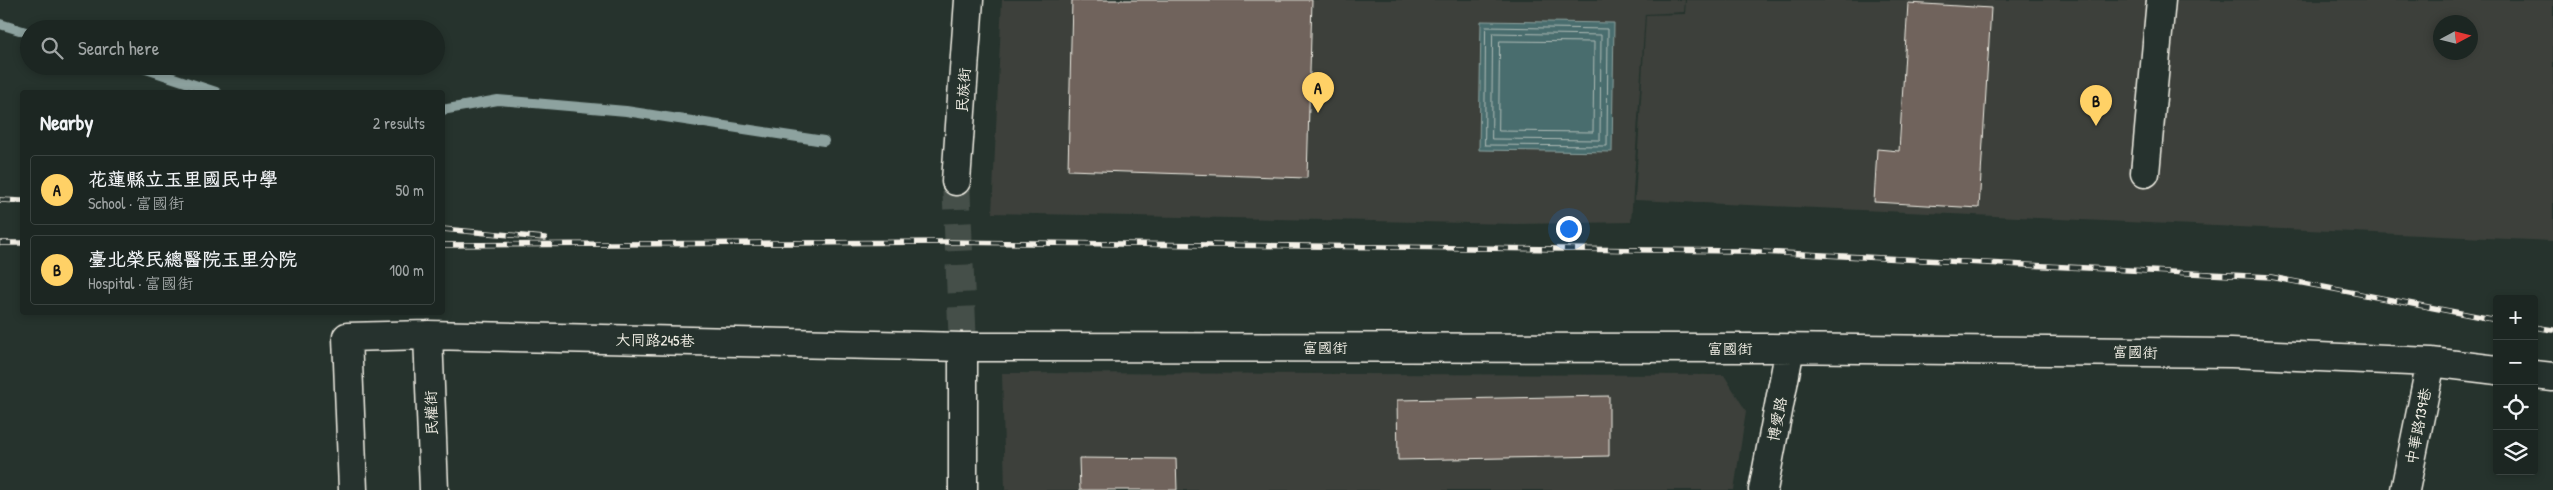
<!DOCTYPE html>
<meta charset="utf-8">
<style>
body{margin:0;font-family:"Patrick Hand","LXGW WenKai TC",sans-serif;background:#252e2a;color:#f1f3f6}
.controls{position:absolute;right:15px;bottom:15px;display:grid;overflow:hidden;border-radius:5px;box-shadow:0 2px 8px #0003}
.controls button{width:45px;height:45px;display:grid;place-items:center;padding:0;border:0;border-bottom:1px solid #3a4340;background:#1c2622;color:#f1f3f6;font:25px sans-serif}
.compass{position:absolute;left:2433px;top:15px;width:45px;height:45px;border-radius:50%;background:#1c2622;box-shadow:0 2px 8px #0003;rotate:83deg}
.you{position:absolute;left:1568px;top:228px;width:18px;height:18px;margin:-12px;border:4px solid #fff;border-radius:50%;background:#1a73e8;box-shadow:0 0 0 8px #1a73e833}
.badge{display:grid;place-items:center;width:32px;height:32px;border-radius:50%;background:#ffd166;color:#111;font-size:16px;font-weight:700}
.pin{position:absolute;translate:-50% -41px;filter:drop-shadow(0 1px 2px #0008)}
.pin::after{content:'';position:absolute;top:26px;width:18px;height:15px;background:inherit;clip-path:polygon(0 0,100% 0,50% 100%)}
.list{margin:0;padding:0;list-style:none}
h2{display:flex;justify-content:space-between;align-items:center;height:65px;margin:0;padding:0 20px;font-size:21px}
h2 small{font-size:16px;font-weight:400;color:#a0a5a5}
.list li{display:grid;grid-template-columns:32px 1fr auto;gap:15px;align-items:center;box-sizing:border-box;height:70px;margin:0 10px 10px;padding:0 10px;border:1px solid #3a4340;border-radius:5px}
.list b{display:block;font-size:19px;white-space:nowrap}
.list p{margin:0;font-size:16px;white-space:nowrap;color:#a0a5a5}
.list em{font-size:16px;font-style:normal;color:#a0a5a5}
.icon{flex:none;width:28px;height:28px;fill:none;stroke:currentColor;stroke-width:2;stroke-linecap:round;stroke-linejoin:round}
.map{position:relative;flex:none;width:2553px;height:490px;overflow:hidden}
.search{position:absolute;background:#1c2622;box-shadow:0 2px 8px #0003;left:20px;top:20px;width:425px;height:55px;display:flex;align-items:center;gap:12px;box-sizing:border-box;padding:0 18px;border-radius:28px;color:#a0a5a5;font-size:19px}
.panel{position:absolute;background:#1c2622;box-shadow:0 2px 8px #0003;left:20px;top:90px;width:425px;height:225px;border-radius:5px}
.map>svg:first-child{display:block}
</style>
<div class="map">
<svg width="2553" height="490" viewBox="0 0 2553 490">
<rect width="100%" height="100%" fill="#26332d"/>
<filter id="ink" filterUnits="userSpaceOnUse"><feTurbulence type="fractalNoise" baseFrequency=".02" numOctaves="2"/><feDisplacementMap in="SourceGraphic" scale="10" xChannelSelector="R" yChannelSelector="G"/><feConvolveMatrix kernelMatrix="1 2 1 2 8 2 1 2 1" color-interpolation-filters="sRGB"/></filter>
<g filter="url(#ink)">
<path fill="#3c413b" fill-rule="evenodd" d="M1002,0H1685L1684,12L1645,14L1631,222L1515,224L992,213Z
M1686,0H2553V241L1635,200L1646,15L1685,14ZM2440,22H2470V52H2440Z
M1002,373L1724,375L1746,411L1734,490H1005Z"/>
<path fill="#496d6e" stroke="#8da29f" d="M1481,21L1614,23L1612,152L1479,150Z"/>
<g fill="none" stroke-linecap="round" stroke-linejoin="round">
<path stroke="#b0bcb7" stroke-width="1" d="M1486,27L1608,29L1607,146L1485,145Z
M1493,33L1601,35L1600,140L1492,139Z
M1500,41L1594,42L1593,132L1499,131Z"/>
<path stroke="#8da29f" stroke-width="10" d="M0,24L29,33
M137,66L216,92
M442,110L498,100L626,111L824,141"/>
</g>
<path fill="#6f635c" stroke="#f4f1e8" d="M1072,0H1312L1307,178L1068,170Z
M1908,3L1991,8L1979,208L1874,202L1877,149L1899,151Z
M1609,396V456L1398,460L1397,400Z
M1079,458L1176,459L1177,490H1080Z"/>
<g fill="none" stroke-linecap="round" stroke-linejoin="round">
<path stroke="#455049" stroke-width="28" stroke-dasharray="28 14" stroke-linecap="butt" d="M956,181L963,347"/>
<defs>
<path id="minor" d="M2145,173L2161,0
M956,181L969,0
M428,335L434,490
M963,347V490
M2534,375L2553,377
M353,490L347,337L428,335L963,347L1771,348L2231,353L2431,362L2497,370
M1763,490L1790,348
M2405,490L2431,362"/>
</defs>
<use href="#minor" stroke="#f4f1e8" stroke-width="31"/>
<use href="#minor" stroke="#26332d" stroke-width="28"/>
<defs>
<path id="rail" d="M0,200L22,201
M442,229L545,238
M0,243H22
M442,245L946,242L1740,251L2271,277L2497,320
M2534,327L2553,330"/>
</defs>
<use href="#rail" stroke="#f4f1e8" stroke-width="5.5"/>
<use href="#rail" stroke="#26332d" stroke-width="4" stroke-dasharray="11" stroke-linecap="butt"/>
</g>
</g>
<g text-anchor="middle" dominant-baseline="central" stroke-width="4.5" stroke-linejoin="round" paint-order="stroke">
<g font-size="15" fill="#f4f1e8" stroke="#26332d">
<text transform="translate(963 90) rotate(-86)">民族街</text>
<text transform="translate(655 340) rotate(1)">大同路245巷</text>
<text x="1325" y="347">富國街</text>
<text x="1730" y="348">富國街</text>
<text transform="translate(2135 352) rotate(1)">富國街</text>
<text transform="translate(431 413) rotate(-92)">民權街</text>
<text transform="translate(1777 419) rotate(-79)">博愛路</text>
<text transform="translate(2418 426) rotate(-79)">中華路139巷</text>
</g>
</g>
</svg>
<div class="controls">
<button>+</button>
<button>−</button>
<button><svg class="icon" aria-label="locate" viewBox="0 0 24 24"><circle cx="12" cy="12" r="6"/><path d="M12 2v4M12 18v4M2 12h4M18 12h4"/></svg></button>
<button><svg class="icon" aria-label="layers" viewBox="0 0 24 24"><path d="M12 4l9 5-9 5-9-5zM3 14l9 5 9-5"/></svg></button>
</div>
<svg class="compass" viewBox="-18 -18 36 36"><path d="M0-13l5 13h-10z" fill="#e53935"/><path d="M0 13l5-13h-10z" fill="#a0a5a5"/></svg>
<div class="you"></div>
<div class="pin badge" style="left:1318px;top:113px">A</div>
<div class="pin badge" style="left:2096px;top:126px">B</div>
<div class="search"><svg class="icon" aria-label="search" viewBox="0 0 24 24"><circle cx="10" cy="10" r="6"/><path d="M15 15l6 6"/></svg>Search here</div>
<section class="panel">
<h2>Nearby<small>2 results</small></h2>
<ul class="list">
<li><span class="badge">A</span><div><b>花蓮縣立玉里國民中學</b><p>School · 富國街</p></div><em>50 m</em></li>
<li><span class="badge">B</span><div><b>臺北榮民總醫院玉里分院</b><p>Hospital · 富國街</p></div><em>100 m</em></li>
</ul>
</section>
</div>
